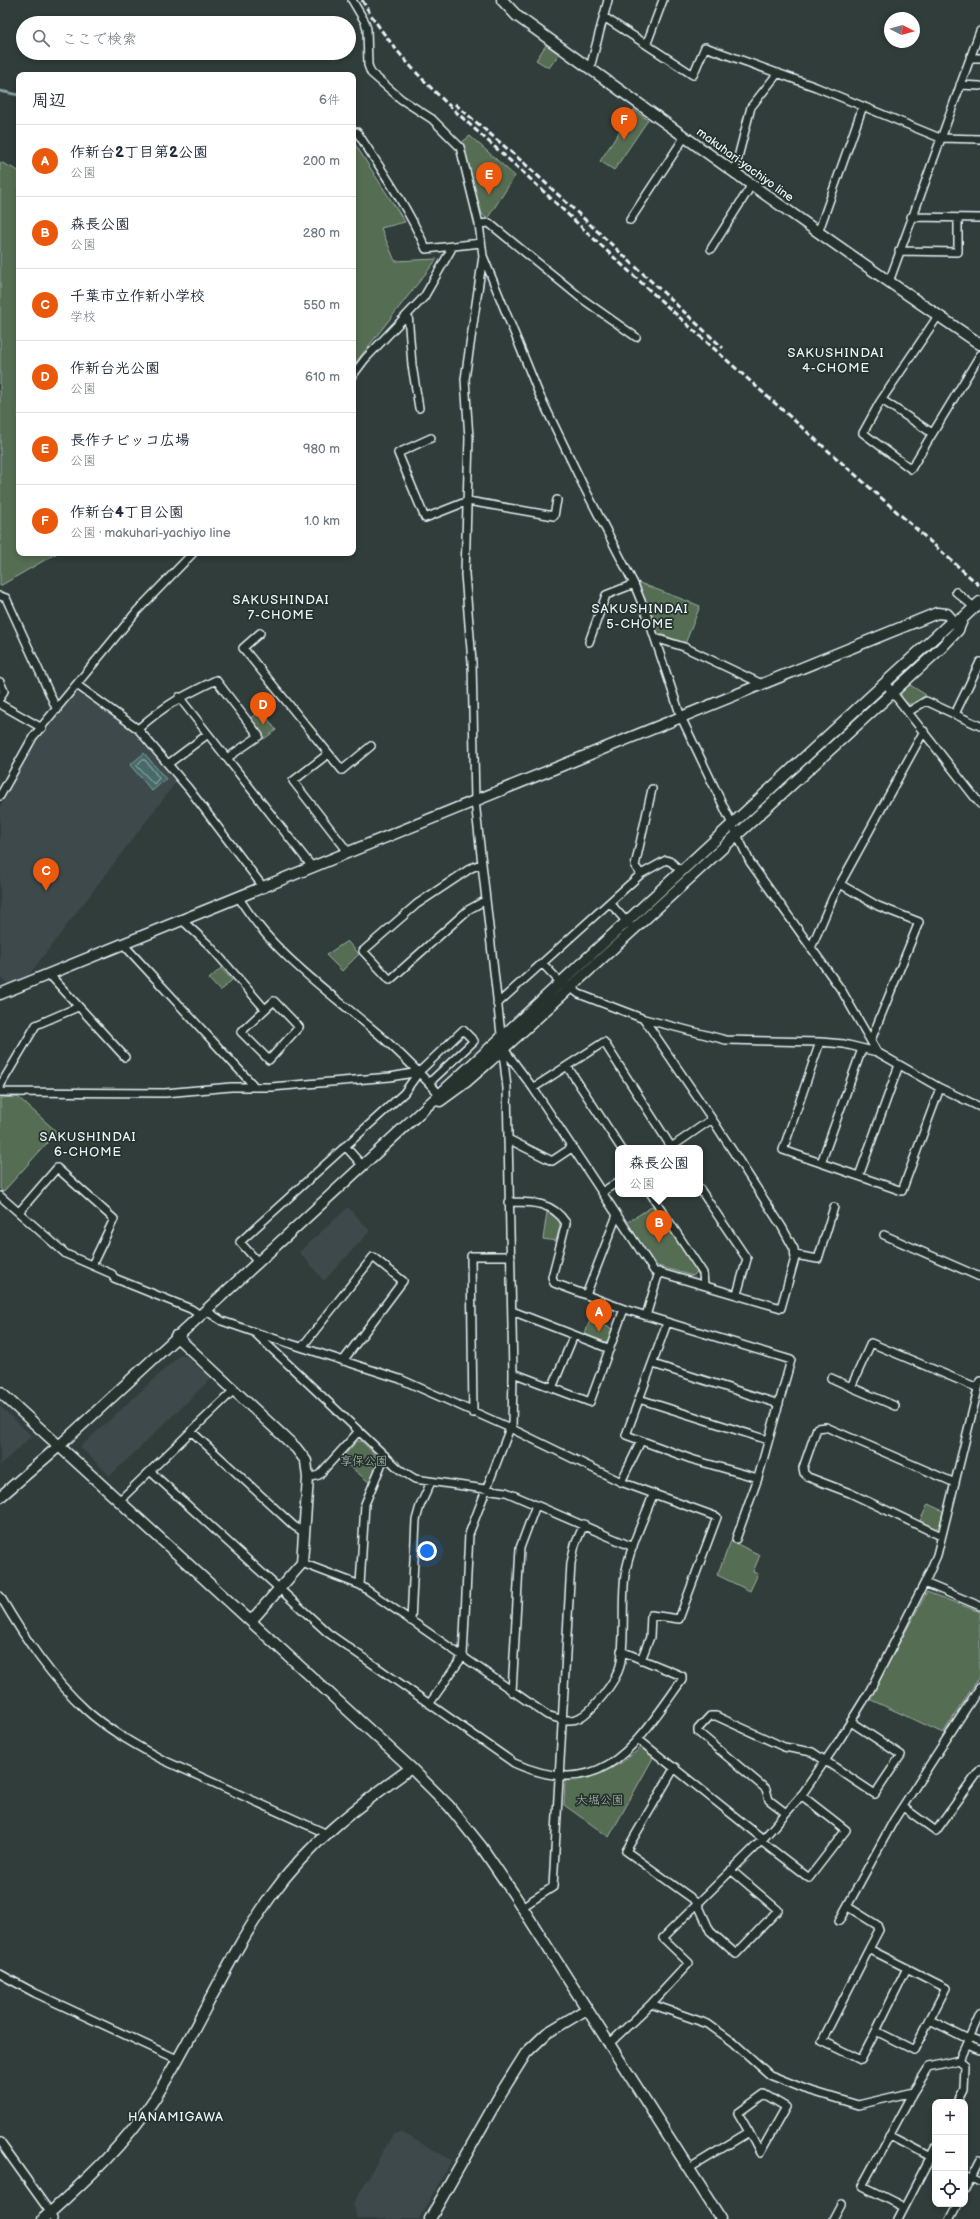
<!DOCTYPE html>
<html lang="ja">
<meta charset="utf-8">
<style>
body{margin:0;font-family:"Balsamiq Sans","Klee One",sans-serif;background:#f6f6f7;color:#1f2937}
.controls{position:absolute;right:12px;bottom:12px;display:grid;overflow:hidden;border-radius:8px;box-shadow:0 2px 6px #0003}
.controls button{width:36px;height:36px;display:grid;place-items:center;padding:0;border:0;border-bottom:1px solid #e0e1e3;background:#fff;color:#1f2937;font:20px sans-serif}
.compass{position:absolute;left:884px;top:12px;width:36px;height:36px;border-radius:50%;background:#fff;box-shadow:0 2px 6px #0003;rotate:96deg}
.you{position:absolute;left:427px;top:1551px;width:14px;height:14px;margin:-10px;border:3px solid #fff;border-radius:50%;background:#1a73e8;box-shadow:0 0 0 6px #1a73e833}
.badge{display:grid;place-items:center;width:26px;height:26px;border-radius:50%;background:#ea580c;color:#fff;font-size:13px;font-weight:700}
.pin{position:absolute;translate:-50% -33px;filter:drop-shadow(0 1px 2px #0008)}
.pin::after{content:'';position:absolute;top:21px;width:14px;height:12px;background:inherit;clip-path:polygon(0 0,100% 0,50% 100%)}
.popup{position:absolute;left:615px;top:1145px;width:88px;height:52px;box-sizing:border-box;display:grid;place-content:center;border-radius:8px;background:#fff;filter:drop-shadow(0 1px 3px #0005);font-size:13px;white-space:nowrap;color:#747a83}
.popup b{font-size:15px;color:#1f2937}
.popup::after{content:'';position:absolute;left:50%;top:100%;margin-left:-8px;border:8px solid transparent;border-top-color:#fff}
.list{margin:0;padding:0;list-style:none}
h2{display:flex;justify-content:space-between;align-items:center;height:52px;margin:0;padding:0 16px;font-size:17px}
h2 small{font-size:13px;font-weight:400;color:#747a83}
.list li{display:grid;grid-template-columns:26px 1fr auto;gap:12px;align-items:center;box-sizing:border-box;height:72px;padding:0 16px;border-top:1px solid #e0e1e3}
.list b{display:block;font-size:15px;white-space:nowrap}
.list p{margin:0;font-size:13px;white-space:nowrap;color:#747a83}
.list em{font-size:13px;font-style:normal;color:#747a83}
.icon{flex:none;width:22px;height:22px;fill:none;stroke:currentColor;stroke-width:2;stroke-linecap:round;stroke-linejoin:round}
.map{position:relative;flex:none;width:980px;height:2219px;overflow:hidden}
.search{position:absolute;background:#fff;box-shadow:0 2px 6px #0003;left:16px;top:16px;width:340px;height:44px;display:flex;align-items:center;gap:10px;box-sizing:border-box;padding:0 14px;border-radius:22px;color:#747a83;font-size:15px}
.panel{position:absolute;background:#fff;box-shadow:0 2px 6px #0003;left:16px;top:72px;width:340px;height:484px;border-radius:8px}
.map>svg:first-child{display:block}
</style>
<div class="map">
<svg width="980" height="2219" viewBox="0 0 980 2219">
<rect width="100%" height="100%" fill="#303d3b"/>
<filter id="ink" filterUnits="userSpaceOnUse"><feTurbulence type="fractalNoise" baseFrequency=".025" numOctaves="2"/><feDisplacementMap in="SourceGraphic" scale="8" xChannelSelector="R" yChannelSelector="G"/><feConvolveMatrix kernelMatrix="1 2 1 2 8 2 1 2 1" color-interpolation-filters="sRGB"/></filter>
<g filter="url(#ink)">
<path fill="#3c484b" d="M77,691H83L131,729L177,781L29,975L8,984L0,977V807L29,751Z
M348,1207L370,1231L324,1281L299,1252Z
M179,1356H186L211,1379L110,1476L80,1447Z
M0,1406L32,1436L0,1465Z
M401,2132L452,2160L419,2219H358L353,2204L393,2134Z"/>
<path fill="#556d52" stroke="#9eafa5" d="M546,45L559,54L549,68L536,60Z
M634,110L648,120L614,170L600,161Z
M470,136L515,176L487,219L482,214L461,143Z
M353,141L405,222L381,228L395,261L437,259L353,366Z
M0,162L19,171V553H57L0,586Z
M637,582L700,606L685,644L656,632Z
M910,685L926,695L912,704H908L901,697V692Z
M261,710L276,730L264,739L249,719Z
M347,941L359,954L342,971L326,955Z
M221,968L232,980L220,991L209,979Z
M18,1097L57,1132L3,1192L0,1189V1098Z
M653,1206L698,1271L693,1276L658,1266L653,1262L626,1223Z
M547,1212C565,1221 560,1224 556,1241L543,1239Z
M590,1320L613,1329L609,1340L605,1342L585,1334Z
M357,1441H361C381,1460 380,1457 370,1483L341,1459Z
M928,1504L943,1511L940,1526L935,1529L920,1521Z
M731,1541L760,1555L753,1572L758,1574L750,1591L717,1575Z
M927,1592L980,1612V1676L943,1733L869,1699Z
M642,1747L654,1756L609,1837L564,1805L565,1783L567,1780L597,1775L621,1763Z"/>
<path fill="#466b69" stroke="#87a1a2" d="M144,753L166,779L152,791L130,765Z"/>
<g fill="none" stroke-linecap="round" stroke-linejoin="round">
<path stroke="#a7bbbf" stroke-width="1" d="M142,760H145L159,778L154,784L137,766Z"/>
<path stroke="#87a1a2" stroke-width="3" d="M0,91L19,95"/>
<defs>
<path id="street" d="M352,0L365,22L367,29L368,65L371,73L401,99L432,119L460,147L479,224L483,256L465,379L469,438L465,574L472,662L475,801L507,1088L513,1373L512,1429
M604,17L693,75L705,47L816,87L940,138L980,139
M647,43L663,0
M970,58H980
M590,68L608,0
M960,85L980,86
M353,132H357C382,170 408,208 426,249L481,243
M734,173L751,107L778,73
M911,217L980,218
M630,220L684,138
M479,224L489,223L581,298L636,337
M818,233L863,106
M711,249L751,186
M899,251L958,252V219
M483,256L539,394L582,483L634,584L648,618L681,717L750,862L842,991L877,1052L940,1088L980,1107
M889,282L980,31
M408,314L412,365L419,408
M938,316L880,402L863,433L911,469L980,355
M353,375L365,359L424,297L452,248
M882,400L932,433
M431,438L398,453L425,518L468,501L554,516L557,500
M956,592L974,607
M0,596L6,598L57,710
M260,633L243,648L342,770L371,746
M655,638L684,647L762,684
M589,642L606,595L634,584
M0,682L4,691L0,698
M885,683L980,804
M77,685L138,729L189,789L264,888
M179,697L313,868
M0,704L42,728
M908,712L926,701L980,726
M955,714L980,662
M138,729C166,704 183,696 216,680L259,736L227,758
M328,754L293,781L349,853
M168,764L208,734
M0,796L33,737L137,611L193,553
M481,864L471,868L417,904L363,951L390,980L468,910L486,900
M641,874L635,866L652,789
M840,884L878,906L919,922L871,1040
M239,898C272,952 323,987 370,1027C396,1048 419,1072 442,1097
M610,903L633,929
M183,921L210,946L265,1009
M124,945L255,1087
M811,948L833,897L924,731
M543,964L560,982L570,987L579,994L644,1019L726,1040L820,1042L844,1044L877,1052
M49,974L125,1057
M274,1001L299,1027L269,1060L241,1032Z
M497,1004L641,874L666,860L671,862L680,870
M820,1042L783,1150L902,1191L940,1088
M504,1049L533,1088L654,1271L781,1308L795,1258L794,1249L782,1227L712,1119L644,1019
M567,1066L621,1148
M0,1086L36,1025L78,1007
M533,1088L604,1042L672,1148
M0,1092L165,1093L231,1087H271L390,1077L419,1072
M508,1139L552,1161L573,1147
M345,1146L362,1165
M670,1148L712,1119
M821,1163L862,1049
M859,1176L899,1065
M700,1189L747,1259L737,1294
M602,1192L618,1182
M651,1194L703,1273L704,1285
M0,1196L66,1254L112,1274L114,1278L191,1309L200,1315
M508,1202C531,1202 552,1201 566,1223L552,1277L554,1283L624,1309L791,1360L758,1478L736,1539
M19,1212L57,1168L114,1219L92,1265
M884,1235L980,1277
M795,1255L818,1259L834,1207
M257,1261L240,1242L404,1093L419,1072L463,1030L474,1041L429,1083
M586,1295L617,1215
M205,1310L222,1321L254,1332L399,1469L415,1479L506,1492L633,1547
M512,1311L610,1349
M646,1316L659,1272
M667,1323L626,1435L691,1459L758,1478
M254,1332L400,1379L510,1428L621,1482L717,1517L679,1619L651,1615L650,1637L641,1660
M302,1347L373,1257L403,1281L343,1361
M653,1364L779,1404
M513,1373L590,1402L624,1309
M831,1378L851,1387
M552,1388L574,1335
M639,1399L768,1440
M895,1406L851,1387L871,1343L978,1388
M473,1413L471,1256H511
M191,1431L294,1526L305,1533
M150,1471L328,1633L514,1763C604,1803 636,1744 682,1680V1676L621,1651
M308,1478L319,1475L359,1431
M621,1482L641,1441
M119,1501L234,1390
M941,1536L850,1493L808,1477L804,1473L803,1468L817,1428L826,1427L955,1483
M302,1563L360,1585L547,1715C557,1718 569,1723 579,1718C593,1711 616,1681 620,1666C626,1640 621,1604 625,1575C630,1547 643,1521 653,1495
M925,1583L980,1606
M360,1585L365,1504L385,1456
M0,1596C24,1637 51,1678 86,1710C108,1730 136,1745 161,1759L325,1833
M411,1621L416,1520L420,1506L431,1482
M512,1692L520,1548L536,1505
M430,1703L463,1656L469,1534L510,1428
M639,1740L763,1839
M675,1767L626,1851L697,1902L710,1931L736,1954L778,1910L731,1870
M903,1807L936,1831L980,1770
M786,1813L769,1800L766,1789L698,1732V1729L710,1716H716L784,1747L812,1752L875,1794L901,1755L851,1722
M761,1841L809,1878L846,1830L801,1795
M522,1907L553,1887L571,1563L575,1545L584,1524
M848,1907L877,1925L879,1930L869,1949
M839,1921L894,1820L980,1687
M869,1949L946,1988L914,2050L876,2031L861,2060L822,2041Z
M0,1974L35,1993L177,2059
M651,2004L708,2024L733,2042L770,2075L805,2089L858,2105L913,2092L929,2067L959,2060
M930,2020L968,2039
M876,2031L907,1968
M969,2037L980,2041
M609,2044L651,2004L689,1963L663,1938L763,1839L801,1796L840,1739L869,1692L926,1580L937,1555L980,1381
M966,2045L980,2050
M958,2102L964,2090L965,2065L959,2060L980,2014
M889,2135L935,2159
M0,2142L50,2212L53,2219
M688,2169L749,2132L760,2153L786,2107L764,2094L738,2113L749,2132
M965,2175L980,2182
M965,2190L980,2160
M904,2207L862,2186L913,2092
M833,2219L841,2204
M898,2219L935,2148
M950,2219L958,2204"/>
<path id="secondary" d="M502,0L517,16C670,126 823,238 980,344
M0,994L937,613L947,614L954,622
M440,1101L466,1082L490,1061L941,648L958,630L963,618
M176,1336L296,1448L306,1461L308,1478L302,1563L251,1621
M0,1392L411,1768L449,1806L481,1846L513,1893L721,2219
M0,1497L59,1446L885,683L949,624L963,618L980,602
M43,2219C85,2181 124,2146 155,2098C197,2032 226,1959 271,1896C310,1841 357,1807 411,1768
M430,2219L501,2093L526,2053L547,2033L587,2009"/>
</defs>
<use href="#street" stroke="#e8f1f8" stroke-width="10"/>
<use href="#secondary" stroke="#e8f1f8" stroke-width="13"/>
<use href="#street" stroke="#26332d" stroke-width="7"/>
<use href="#secondary" stroke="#26332d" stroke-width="10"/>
<path stroke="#e8f1f8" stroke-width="3" stroke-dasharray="6 3" stroke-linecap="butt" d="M362,0C406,77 478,129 541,189C684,325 833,454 980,586
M455,104L524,163L723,348"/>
</g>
</g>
<g text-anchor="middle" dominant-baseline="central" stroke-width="3.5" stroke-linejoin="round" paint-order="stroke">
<g font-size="12" fill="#e8f1f8" stroke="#26332d">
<text transform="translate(745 165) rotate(36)">makuhari-yachiyo line</text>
</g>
<g font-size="12" fill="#adbcb6" stroke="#26332d">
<text x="364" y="1461">享保公園</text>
<text x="600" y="1800">大堀公園</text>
</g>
<g font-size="13" letter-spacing="1" fill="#e8f1f8" stroke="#26332d">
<text x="836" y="353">SAKUSHINDAI<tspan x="836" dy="15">4-CHOME</tspan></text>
<text x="281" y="600">SAKUSHINDAI<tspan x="281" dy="15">7-CHOME</tspan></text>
<text x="640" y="609">SAKUSHINDAI<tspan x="640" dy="15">5-CHOME</tspan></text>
<text x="88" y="1137">SAKUSHINDAI<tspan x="88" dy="15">6-CHOME</tspan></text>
<text x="176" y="2117">HANAMIGAWA</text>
</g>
</g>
</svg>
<div class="controls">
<button>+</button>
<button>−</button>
<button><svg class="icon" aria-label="locate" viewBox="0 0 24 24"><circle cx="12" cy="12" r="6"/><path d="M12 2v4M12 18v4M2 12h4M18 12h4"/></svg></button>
</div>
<svg class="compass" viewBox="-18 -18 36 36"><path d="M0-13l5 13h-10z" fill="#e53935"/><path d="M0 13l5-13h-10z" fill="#747a83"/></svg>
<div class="you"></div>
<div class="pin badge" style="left:599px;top:1332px">A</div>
<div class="pin badge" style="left:659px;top:1243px">B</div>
<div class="popup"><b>森長公園</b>公園</div>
<div class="pin badge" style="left:46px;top:891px">C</div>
<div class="pin badge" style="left:263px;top:725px">D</div>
<div class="pin badge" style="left:489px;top:195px">E</div>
<div class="pin badge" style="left:624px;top:140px">F</div>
<div class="search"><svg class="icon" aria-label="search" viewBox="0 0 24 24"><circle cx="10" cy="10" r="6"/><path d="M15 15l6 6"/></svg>ここで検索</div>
<section class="panel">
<h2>周辺<small>6件</small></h2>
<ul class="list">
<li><span class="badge">A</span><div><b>作新台2丁目第2公園</b><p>公園</p></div><em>200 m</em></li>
<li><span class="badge">B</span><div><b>森長公園</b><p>公園</p></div><em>280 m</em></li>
<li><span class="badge">C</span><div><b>千葉市立作新小学校</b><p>学校</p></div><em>550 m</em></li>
<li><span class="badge">D</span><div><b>作新台光公園</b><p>公園</p></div><em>610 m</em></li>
<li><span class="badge">E</span><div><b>長作チビッコ広場</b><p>公園</p></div><em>980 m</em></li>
<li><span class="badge">F</span><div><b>作新台4丁目公園</b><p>公園 · makuhari-yachiyo line</p></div><em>1.0 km</em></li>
</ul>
</section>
</div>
